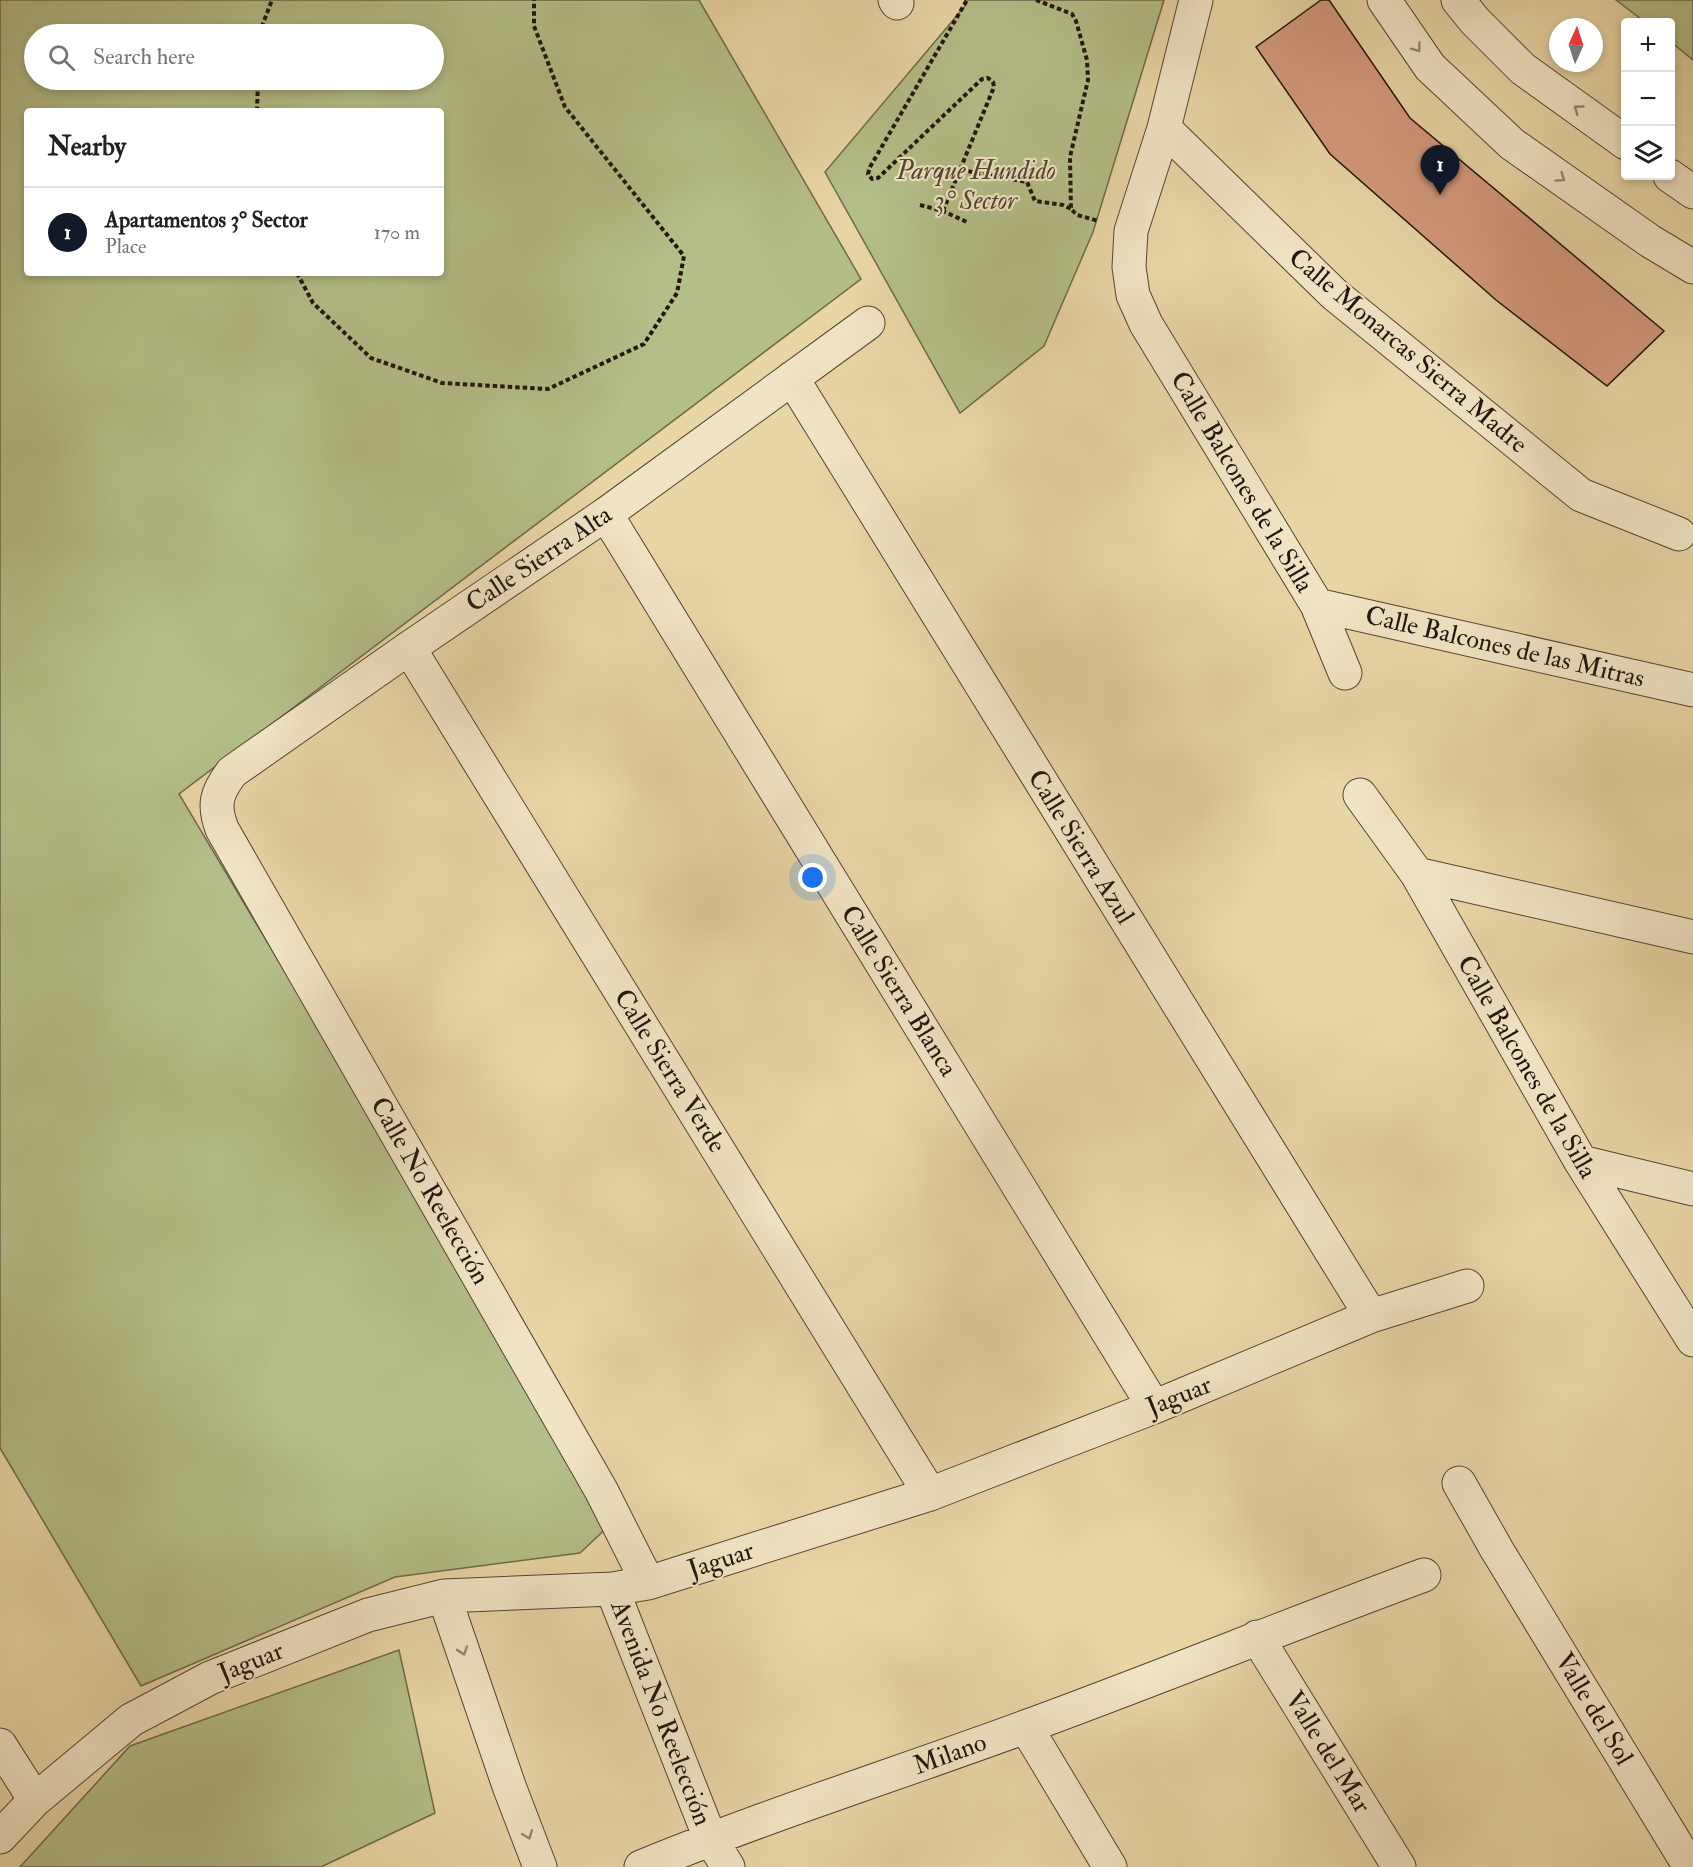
<!DOCTYPE html>
<meta charset="utf-8">
<style>
body{margin:0;font-family:"IM FELL Double Pica",serif;background:#f2f2f2;color:#202124}
.controls{position:absolute;right:18px;top:18px;display:grid;overflow:hidden;border-radius:6px;box-shadow:0 3px 9px #0003}
.controls button{width:54px;height:54px;display:grid;place-items:center;padding:0;border:0;border-bottom:2px solid #e0e0e0;background:#fff;color:#202124;font:30px sans-serif}
.compass{position:absolute;left:1549px;top:18px;width:54px;height:54px;border-radius:50%;background:#fff;box-shadow:0 3px 9px #0003;rotate:3deg}
.you{position:absolute;left:813px;top:878px;width:21px;height:21px;margin:-15px;border:4px solid #fff;border-radius:50%;background:#1a73e8;box-shadow:0 0 0 9px #1a73e833}
.badge{display:grid;place-items:center;width:39px;height:39px;border-radius:50%;background:#111827;color:#fff;font-size:20px;font-weight:700}
.pin{position:absolute;translate:-50% -50px;filter:drop-shadow(0 2px 3px #0008)}
.pin::after{content:'';position:absolute;top:32px;width:21px;height:18px;background:inherit;clip-path:polygon(0 0,100% 0,50% 100%)}
.list{margin:0;padding:0;list-style:none}
h2{display:flex;justify-content:space-between;align-items:center;height:78px;margin:0;padding:0 24px;font-size:26px}
h2 small{font-size:20px;font-weight:400;color:#757577}
.list li{display:grid;grid-template-columns:39px 1fr auto;gap:18px;align-items:center;box-sizing:border-box;height:90px;padding:0 24px;border-top:2px solid #e0e0e0}
.list b{display:block;font-size:22px;white-space:nowrap}
.list p{margin:0;font-size:20px;white-space:nowrap;color:#757577}
.list em{font-size:20px;font-style:normal;color:#757577}
.icon{flex:none;width:33px;height:33px;fill:none;stroke:currentColor;stroke-width:2;stroke-linecap:round;stroke-linejoin:round}
.map{position:relative;flex:none;width:1693px;height:1867px;overflow:hidden}
.search{position:absolute;background:#fff;box-shadow:0 3px 9px #0003;left:24px;top:24px;width:420px;height:66px;display:flex;align-items:center;gap:15px;box-sizing:border-box;padding:0 21px;border-radius:33px;color:#757577;font-size:22px}
.panel{position:absolute;background:#fff;box-shadow:0 3px 9px #0003;left:24px;top:108px;width:420px;height:168px;border-radius:6px}
.map>svg:first-child{display:block}
</style>
<div class="map">
<svg width="1693" height="1867" viewBox="0 0 1693 1867">
<rect width="100%" height="100%" fill="#e9d6a5"/>
<filter id="stains"><feTurbulence type="fractalNoise" baseFrequency=".00333" numOctaves="4"/><feColorMatrix values="0 0 0 0 .2 0 0 0 0 .09 0 0 0 0 .02 0 0 0 .5 -.17"/></filter>
<radialGradient id="worn" r=".72"><stop offset=".6" stop-color="#630" stop-opacity="0"/><stop offset="1" stop-color="#630" stop-opacity=".3"/></radialGradient>
<path fill="#b4be88" stroke="#6c6a4b" stroke-width="1.5" fill-rule="evenodd" d="M0,0H699L861,279L179,794L613,1522L580,1553L395,1577L141,1686L0,1448ZM34,34H434V80H34ZM27,111H441V273H27Z
M965,0H1164L1093,232L1044,346L960,413L825,172L965,6Z
M1616,0H1693V60L1671,42L1670,22H1645Z
M399,1650L435,1813L321,1867H20L130,1746Z"/>
<path fill="#d4997d" stroke="#23150e" stroke-width="1.5" d="M1321,0H1329L1410,118L1664,331L1607,386L1496,300L1330,154L1256,47Z"/>
<g fill="none" stroke-linecap="round" stroke-linejoin="round">
<defs>
<path id="street" d="M895,0L897,3
M1196,0L1164,128L1131,231L1129,267L1133,295L1146,324L1317,605L1345,673
M1384,0L1430,67L1512,144L1650,241L1693,267
M1458,0L1475,21L1523,69L1626,143
M1164,128L1334,294L1581,495L1679,534
M1670,176L1693,192
M792,378L1371,1316
M606,514L1154,1407
M1317,605L1693,690
M409,648L930,1494
M1360,795L1417,874L1581,1162L1693,1340
M1417,874L1693,937
M1581,1162L1693,1189
M1459,1483L1497,1550L1690,1867
M648,1583L601,1490L222,829C213,805 216,793 232,772L409,648L606,514L868,323
M612,1589L710,1838L728,1867
M444,1596L509,1786L540,1867
M1257,1637L1399,1867
M1026,1727L1110,1867
M0,1745L35,1800
M0,1837L35,1800L131,1720L210,1678L368,1615L444,1596L612,1589L648,1583L930,1494L1154,1407L1371,1316L1467,1286
M641,1867C767,1815 897,1774 1025,1727C1159,1678 1291,1624 1424,1575"/>
</defs>
<use href="#street" stroke="#544534" stroke-width="35"/>
<path stroke="#23150e" stroke-width="4" stroke-dasharray="4.5 3" stroke-linecap="butt" d="M1036,0L1072,14L1076,21L1087,60L1088,80L1070,157L1071,209L1077,215L1099,221
M259,34L272,0
M257,111L258,80
M961,170L1027,182L1035,201L1063,205L1071,209
M920,205L943,211L967,222
M943,211L994,87L993,82L988,78L982,79L878,178L872,179L868,174L870,167L967,0
M297,273L313,303L371,358L442,383L548,389L644,344L677,293L684,256L565,107L534,26V0"/>
<use href="#street" stroke="#f1e4c4" stroke-width="33"/>
</g>
<defs><path id="oneway-chevron" d="M-2-3.5L2.5 0L-2 3.5" fill="none" stroke-width="1.6" stroke-linecap="round" stroke-linejoin="round" transform="scale(1.5)"/></defs>
<g stroke="#948772">
<use href="#oneway-chevron" transform="translate(1417 48) rotate(54)"/>
<use href="#oneway-chevron" transform="translate(1578 109) rotate(-144)"/>
<use href="#oneway-chevron" transform="translate(1561 178) rotate(35)"/>
<use href="#oneway-chevron" transform="translate(463 1651) rotate(71)"/>
<use href="#oneway-chevron" transform="translate(528 1835) rotate(69)"/>
</g>
<g text-anchor="middle" dominant-baseline="central" stroke-width="4.5" stroke-linejoin="round" paint-order="stroke">
<g font-size="26" font-style="italic" fill="#4e4833" stroke="#f1e4c4">
<text x="976" y="171">Parque Hundido<tspan x="976" dy="30">3° Sector</tspan></text>
</g>
<g font-size="26" fill="#23150e" stroke="#f1e4c4">
<text transform="translate(1408 351) rotate(40)">Calle Monarcas Sierra Madre</text>
<text transform="translate(1242 482) rotate(59)">Calle Balcones de la Silla</text>
<text transform="translate(539 559) rotate(-34)">Calle Sierra Alta</text>
<text transform="translate(1505 647) rotate(13)">Calle Balcones de las Mitras</text>
<text transform="translate(1081 847) rotate(58)">Calle Sierra Azul</text>
<text transform="translate(899 991) rotate(58)">Calle Sierra Blanca</text>
<text transform="translate(1527 1067) rotate(60)">Calle Balcones de la Silla</text>
<text transform="translate(670 1071) rotate(58)">Calle Sierra Verde</text>
<text transform="translate(430 1191) rotate(60)">Calle No Reelección</text>
<text transform="translate(1179 1396) rotate(-22)">Jaguar</text>
<text transform="translate(721 1560) rotate(-18)">Jaguar</text>
<text transform="translate(251 1662) rotate(-22)">Jaguar</text>
<text transform="translate(1594 1709) rotate(59)">Valle del Sol</text>
<text transform="translate(661 1713) rotate(69)">Avenida No Reelección</text>
<text transform="translate(1328 1752) rotate(58)">Valle del Mar</text>
<text transform="translate(950 1754) rotate(-20)">Milano</text>
</g>
</g>
<rect width="100%" height="100%" filter="url(#stains)"/>
<rect width="100%" height="100%" fill="url(#worn)"/>
</svg>
<div class="controls">
<button>+</button>
<button>−</button>
<button><svg class="icon" aria-label="layers" viewBox="0 0 24 24"><path d="M12 4l9 5-9 5-9-5zM3 14l9 5 9-5"/></svg></button>
</div>
<svg class="compass" viewBox="-18 -18 36 36"><path d="M0-13l5 13h-10z" fill="#e53935"/><path d="M0 13l5-13h-10z" fill="#757577"/></svg>
<div class="you"></div>
<div class="pin badge" style="left:1440px;top:195px">1</div>
<div class="search"><svg class="icon" aria-label="search" viewBox="0 0 24 24"><circle cx="10" cy="10" r="6"/><path d="M15 15l6 6"/></svg>Search here</div>
<section class="panel">
<h2>Nearby<small></small></h2>
<ul class="list">
<li><span class="badge">1</span><div><b>Apartamentos 3° Sector</b><p>Place</p></div><em>170 m</em></li>
</ul>
</section>
</div>
